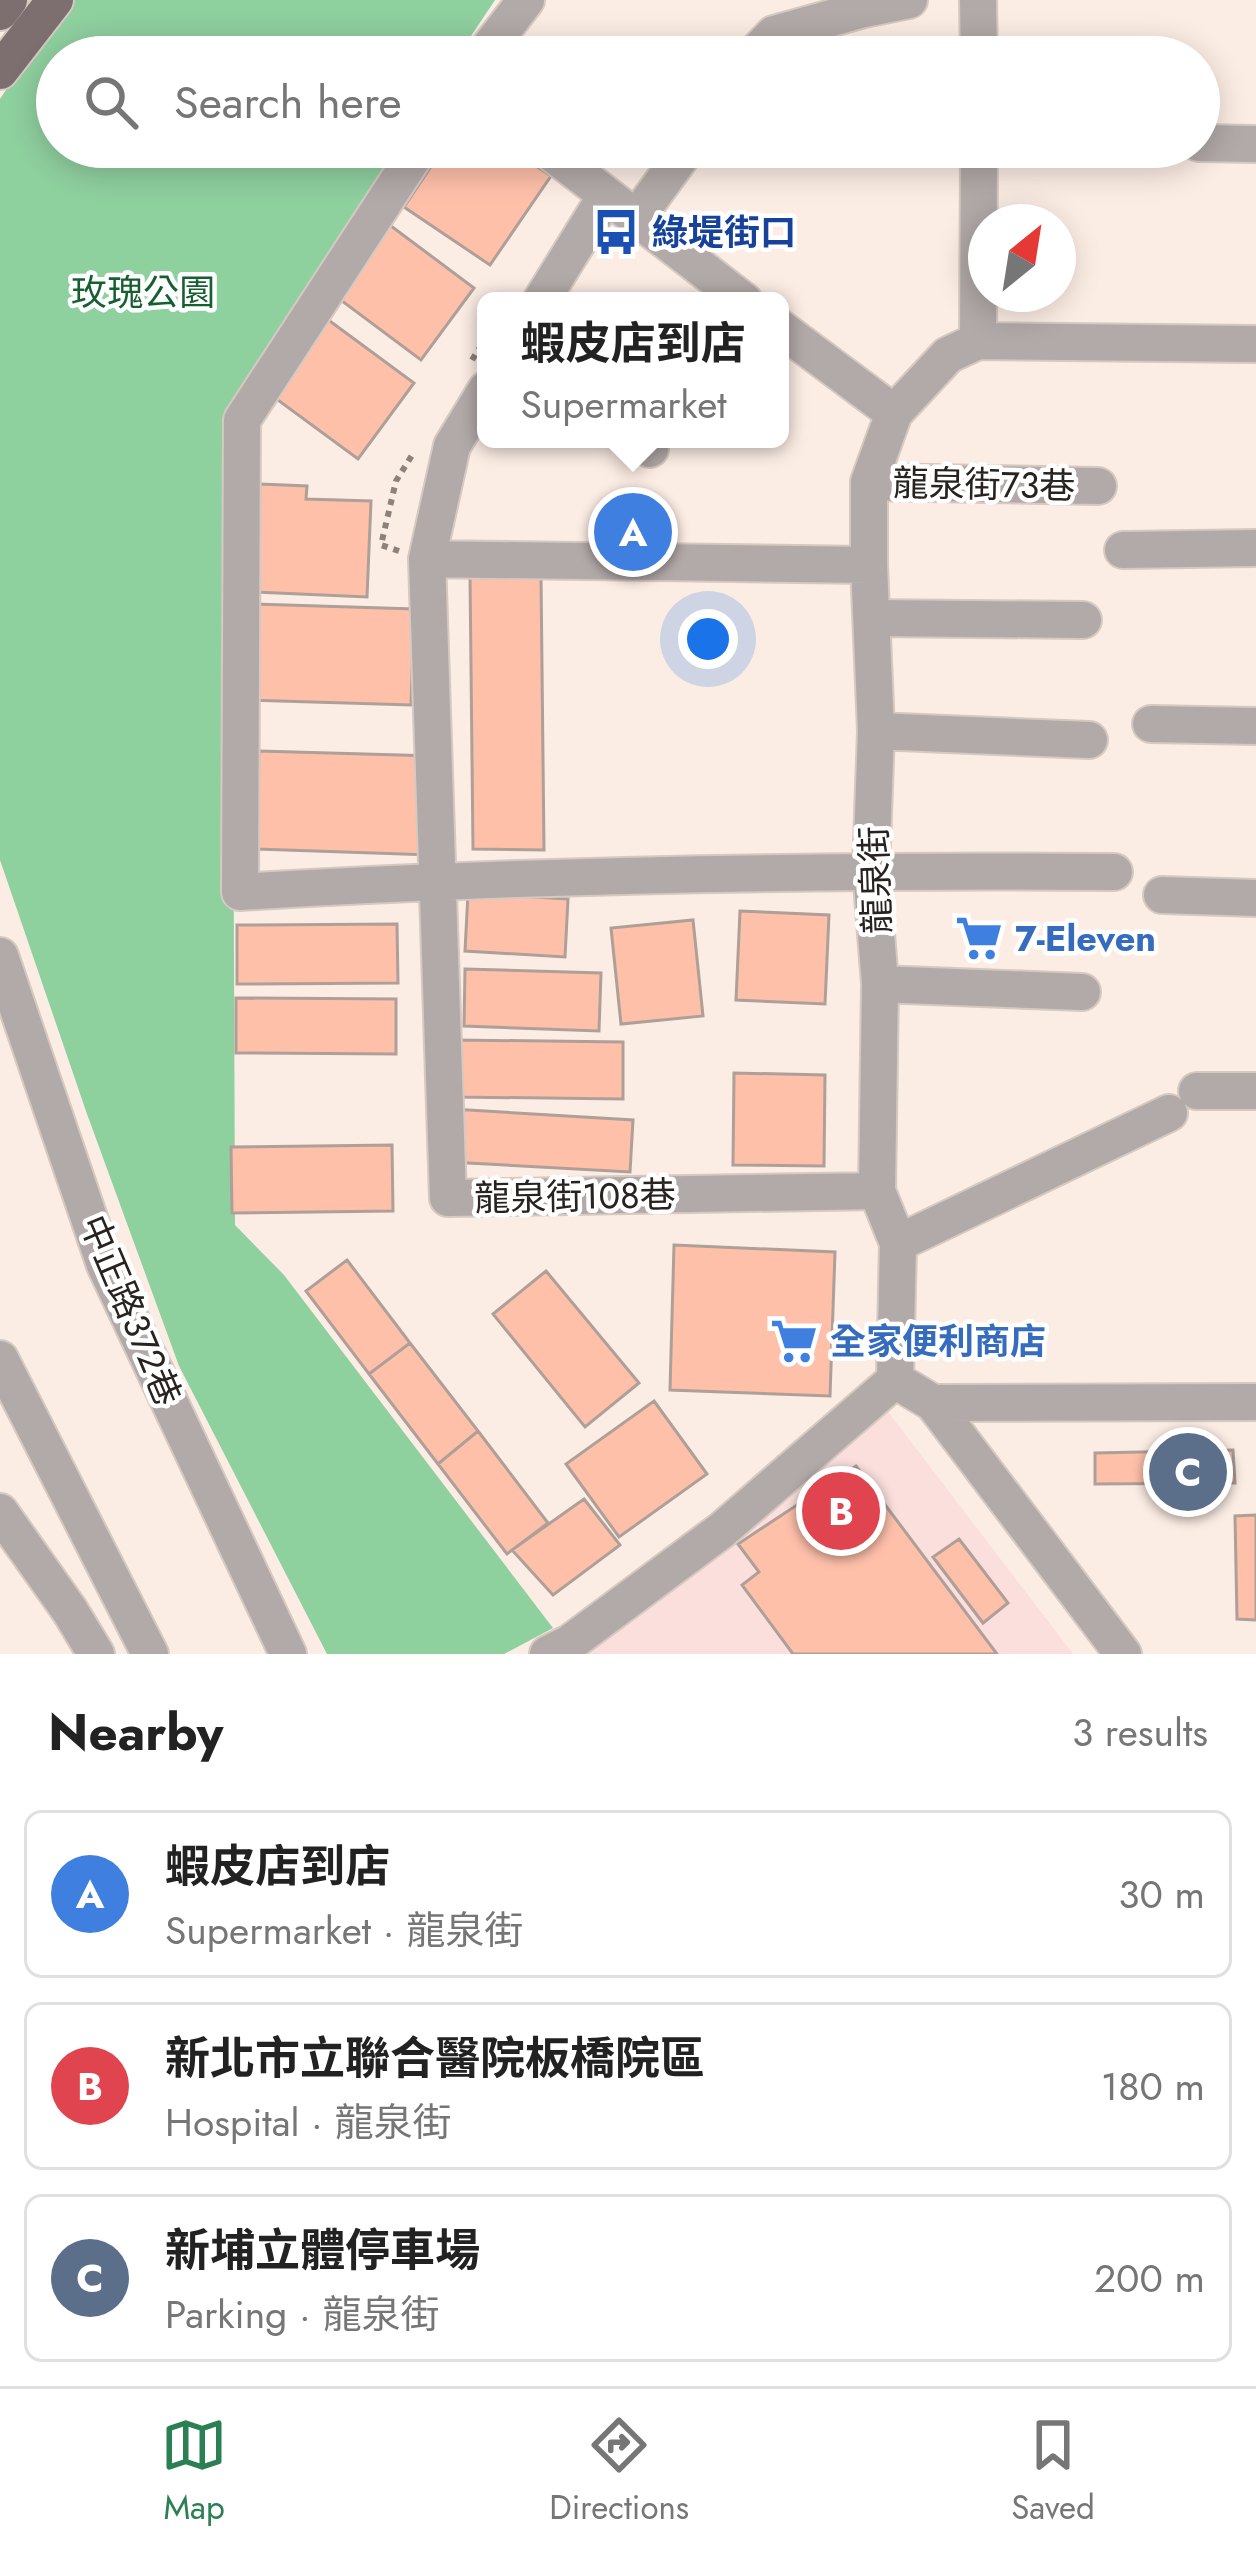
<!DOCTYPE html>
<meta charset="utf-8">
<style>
body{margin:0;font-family:Jost,"Noto Sans TC",sans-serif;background:#f2f2f2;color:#222}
.compass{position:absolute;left:968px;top:204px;width:108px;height:108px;border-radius:50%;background:#fff;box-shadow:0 6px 30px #0003;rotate:30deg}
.you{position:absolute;left:708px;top:639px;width:42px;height:42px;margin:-30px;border:9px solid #fff;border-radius:50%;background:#1a73e8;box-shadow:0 0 0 18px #1a73e833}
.badge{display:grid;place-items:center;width:78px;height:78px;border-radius:50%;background:#2a7f53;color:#fff;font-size:39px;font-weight:700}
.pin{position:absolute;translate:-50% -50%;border:6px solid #fff;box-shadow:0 3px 12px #0006}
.popup{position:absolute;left:477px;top:292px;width:312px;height:156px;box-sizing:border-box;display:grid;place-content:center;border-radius:18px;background:#fff;filter:drop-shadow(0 3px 9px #0005);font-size:39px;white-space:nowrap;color:#767676}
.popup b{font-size:45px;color:#222}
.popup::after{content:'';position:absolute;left:50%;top:100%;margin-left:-24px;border:24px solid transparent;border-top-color:#fff}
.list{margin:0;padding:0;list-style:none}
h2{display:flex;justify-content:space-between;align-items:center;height:156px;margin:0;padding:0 48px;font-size:51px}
h2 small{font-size:39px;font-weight:400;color:#767676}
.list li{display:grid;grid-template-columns:78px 1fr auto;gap:36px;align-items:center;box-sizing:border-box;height:168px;margin:0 24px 24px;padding:0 24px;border:3px solid #e0e0e0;border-radius:18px}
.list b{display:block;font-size:45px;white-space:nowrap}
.list p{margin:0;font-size:39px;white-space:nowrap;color:#767676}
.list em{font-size:39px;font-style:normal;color:#767676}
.icon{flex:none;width:66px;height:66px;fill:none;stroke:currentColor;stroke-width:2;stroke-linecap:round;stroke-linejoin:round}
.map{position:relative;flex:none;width:1256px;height:1654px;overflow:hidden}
.search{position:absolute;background:#fff;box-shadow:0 6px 30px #0003;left:36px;right:36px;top:36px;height:132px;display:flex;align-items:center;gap:30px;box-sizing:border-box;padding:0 42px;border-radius:66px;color:#767676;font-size:45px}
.sheet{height:732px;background:#fff}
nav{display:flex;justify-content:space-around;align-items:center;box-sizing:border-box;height:168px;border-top:3px solid #e0e0e0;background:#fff;font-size:33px;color:#767676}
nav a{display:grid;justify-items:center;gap:6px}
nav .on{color:#2a7f53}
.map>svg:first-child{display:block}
</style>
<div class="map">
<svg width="1256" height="1654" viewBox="0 0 1256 1654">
<rect width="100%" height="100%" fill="#fcede4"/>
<path fill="#fadfdc" d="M873,1392L1073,1654H580Z"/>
<path fill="#8fd09f" d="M72,0H495L457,57H57V147H400L232,420L235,1225L284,1275L553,1628L504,1654H327L179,1366L87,1114L0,860V99L55,15Z"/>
<path fill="#ffc0aa" stroke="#ae9f99" stroke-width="3" d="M444,147H508L551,176L490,265L404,207Z
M387,223L474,288L421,360L334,295Z
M323,316L414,383L358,459L267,392Z
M260,484L307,486L306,499L371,501L367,597L255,592Z
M470,575H541L544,850L473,849Z
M250,604L414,609L411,705L247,700Z
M259,751L434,756L431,855L257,849Z
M468,893L568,899L565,957L465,951Z
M740,911L829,915L825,1004L736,1000Z
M693,920L703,1016L621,1024L611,928Z
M397,924L398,983L237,984V925Z
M465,969L601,973L599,1031L464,1026Z
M236,998L396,999V1054L236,1053Z
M456,1040L623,1042V1099L456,1097Z
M734,1073L825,1075L824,1166L733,1165Z
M452,1109L633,1120L630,1172L450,1162Z
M392,1145L393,1211L232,1213L231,1147Z
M674,1245L835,1252L830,1396L670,1390Z
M347,1260L410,1343L369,1374L306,1291Z
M546,1271L639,1383L585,1427L493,1314Z
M410,1343L478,1431L438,1464L369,1374Z
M654,1401L707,1474L619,1537L566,1464Z
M478,1431L548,1523L507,1554L438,1464Z
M1233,1450L1235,1483L1095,1484V1453Z
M856,1466L997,1654H793L742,1585L759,1572L738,1544Z
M584,1499L620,1545L553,1595L512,1550Z
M1256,1515V1620L1237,1619L1235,1516Z
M959,1539L1008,1603L983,1623L933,1557Z"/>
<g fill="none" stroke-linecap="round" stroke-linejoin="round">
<defs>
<path id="minor" d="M978,0L979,57
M482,57L526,0
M752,57L774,34L864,9L909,0
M1199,143L1256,144
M420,147L242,420L240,892C531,874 823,870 1114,872
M544,147L744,301
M635,220L688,147
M541,301L606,196
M780,328L894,413
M978,341L979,147
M486,390L452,446L427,559L869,565
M637,439L650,449
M869,482L1098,486
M1123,550L1256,548
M427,559L448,1198L877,1191
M872,618L1083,620
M1151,724L1256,726
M876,731L1089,740
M1162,895L1256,898
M0,956L105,1265L288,1654
M880,984L1082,992
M1197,1091H1256
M898,1243L1169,1113
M0,1359L150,1654
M933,1403L1256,1402
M0,1512L70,1611L96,1654
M548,1654L570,1643L722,1530L895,1380
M1123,1654L933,1403L895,1380L898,1243L877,1191L880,984L871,870L876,731L869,565V482L894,413L948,355L978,341L1256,344"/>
<path id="major" d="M0,12L9,0
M0,71L55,0"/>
</defs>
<use href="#minor" stroke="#d6c9c1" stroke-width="40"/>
<use href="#major" stroke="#d6c9c1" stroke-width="40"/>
<path stroke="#8c827c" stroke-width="6" stroke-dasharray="6 6" stroke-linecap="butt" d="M472,360L486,338
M399,551L381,545L396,481L414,452"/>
<use href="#minor" stroke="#b2aaa9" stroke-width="36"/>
<use href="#major" stroke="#7d6f6f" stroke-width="36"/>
</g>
<defs>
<symbol id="bus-bare" viewBox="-9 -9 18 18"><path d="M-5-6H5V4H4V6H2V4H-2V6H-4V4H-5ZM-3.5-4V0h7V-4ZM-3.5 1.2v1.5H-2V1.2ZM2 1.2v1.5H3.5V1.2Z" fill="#1a4fb4" stroke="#fff" stroke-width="2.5" paint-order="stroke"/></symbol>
<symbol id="supermarket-bare" viewBox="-9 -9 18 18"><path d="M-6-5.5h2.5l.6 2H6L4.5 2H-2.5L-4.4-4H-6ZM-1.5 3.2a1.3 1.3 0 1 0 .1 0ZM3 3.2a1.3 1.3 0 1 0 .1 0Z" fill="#3f7fe0" stroke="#fff" stroke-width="2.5" paint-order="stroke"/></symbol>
</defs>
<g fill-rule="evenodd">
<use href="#bus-bare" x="583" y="199" width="66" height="66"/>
<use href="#supermarket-bare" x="946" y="905" width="66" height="66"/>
<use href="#supermarket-bare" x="761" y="1308" width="66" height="66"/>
</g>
<g text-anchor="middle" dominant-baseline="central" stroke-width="9" stroke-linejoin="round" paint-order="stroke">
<g font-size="36" font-weight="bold" fill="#164399" stroke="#fff" text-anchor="start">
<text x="652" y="232">綠堤街口</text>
</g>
<g font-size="36" fill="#165f31" stroke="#fff">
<text x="143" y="292">玫瑰公園</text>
</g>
<g font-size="36" fill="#282320" stroke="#fff">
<text transform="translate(984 484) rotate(1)">龍泉街73巷</text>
<text transform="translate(875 880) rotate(-92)">龍泉街</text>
<text transform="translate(575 1196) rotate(-1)">龍泉街108巷</text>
<text transform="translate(131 1310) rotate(67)">中正路372巷</text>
</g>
<g font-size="36" font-weight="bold" fill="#366cbe" stroke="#fff" text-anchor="start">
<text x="1015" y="938">7-Eleven</text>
<text x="830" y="1341">全家便利商店</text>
</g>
</g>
</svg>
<svg class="compass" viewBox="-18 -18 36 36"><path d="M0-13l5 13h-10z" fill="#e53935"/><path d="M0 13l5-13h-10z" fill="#767676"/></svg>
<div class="you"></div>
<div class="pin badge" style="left:633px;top:532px;background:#3f7fe0">A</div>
<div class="popup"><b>蝦皮店到店</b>Supermarket</div>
<div class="pin badge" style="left:841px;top:1511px;background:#e0444e">B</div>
<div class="pin badge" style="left:1188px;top:1472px;background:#5c6f8a">C</div>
<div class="search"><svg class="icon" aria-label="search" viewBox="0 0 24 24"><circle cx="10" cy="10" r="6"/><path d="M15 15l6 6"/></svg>Search here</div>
</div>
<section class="sheet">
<h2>Nearby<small>3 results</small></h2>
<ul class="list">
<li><span class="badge" style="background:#3f7fe0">A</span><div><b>蝦皮店到店</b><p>Supermarket · 龍泉街</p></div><em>30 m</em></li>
<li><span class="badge" style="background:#e0444e">B</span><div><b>新北市立聯合醫院板橋院區</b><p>Hospital · 龍泉街</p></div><em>180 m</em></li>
<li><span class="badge" style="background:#5c6f8a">C</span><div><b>新埔立體停車場</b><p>Parking · 龍泉街</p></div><em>200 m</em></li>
</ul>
</section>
<nav>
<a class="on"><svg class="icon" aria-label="map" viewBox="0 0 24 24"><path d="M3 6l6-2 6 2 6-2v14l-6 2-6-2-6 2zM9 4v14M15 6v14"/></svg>Map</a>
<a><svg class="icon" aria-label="directions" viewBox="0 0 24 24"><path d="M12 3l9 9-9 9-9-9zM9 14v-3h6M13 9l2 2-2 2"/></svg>Directions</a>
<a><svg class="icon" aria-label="saved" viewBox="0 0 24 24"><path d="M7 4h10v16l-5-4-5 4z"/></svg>Saved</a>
</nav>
